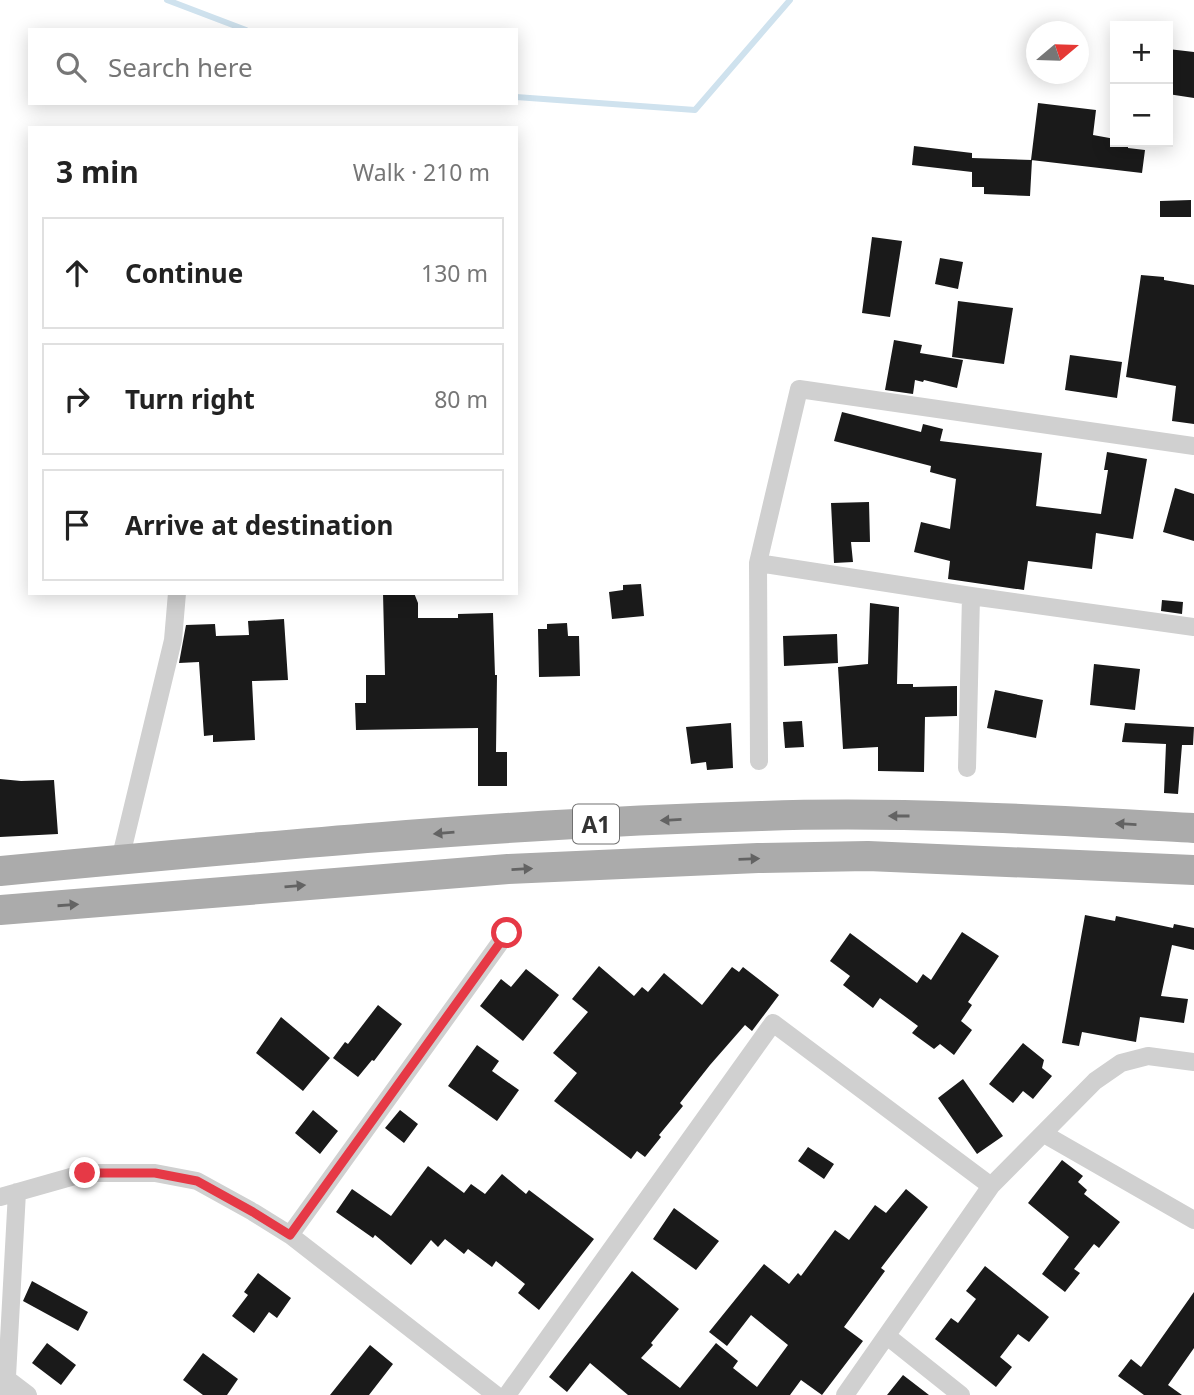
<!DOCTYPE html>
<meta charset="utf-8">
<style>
body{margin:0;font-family:"Noto Sans",sans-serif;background:#f2f2f2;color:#222}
.controls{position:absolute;right:21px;top:21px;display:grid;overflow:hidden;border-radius:0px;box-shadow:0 4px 18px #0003}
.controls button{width:63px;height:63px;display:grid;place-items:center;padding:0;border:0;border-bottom:2px solid #e0e0e0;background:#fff;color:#222;font:35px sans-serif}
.compass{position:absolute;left:1026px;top:21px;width:63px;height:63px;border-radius:50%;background:#fff;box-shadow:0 4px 18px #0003;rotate:71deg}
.stop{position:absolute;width:21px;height:21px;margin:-16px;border:5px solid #e63946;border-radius:50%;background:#fff}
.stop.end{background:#e63946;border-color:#fff;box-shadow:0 2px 7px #0008}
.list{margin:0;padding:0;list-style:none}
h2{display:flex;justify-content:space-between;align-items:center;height:91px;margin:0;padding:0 28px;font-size:30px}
h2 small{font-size:23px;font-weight:400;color:#767676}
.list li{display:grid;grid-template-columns:46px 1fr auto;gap:21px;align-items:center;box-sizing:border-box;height:112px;margin:0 14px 14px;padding:0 14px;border:2px solid #e0e0e0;border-radius:0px}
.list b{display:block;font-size:26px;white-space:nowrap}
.list em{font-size:23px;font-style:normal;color:#767676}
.icon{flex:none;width:38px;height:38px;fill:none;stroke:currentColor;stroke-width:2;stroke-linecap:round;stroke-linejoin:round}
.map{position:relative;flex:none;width:1194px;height:1395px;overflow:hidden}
.search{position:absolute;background:#fff;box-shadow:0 4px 18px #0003;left:28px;top:28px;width:490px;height:77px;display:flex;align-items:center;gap:18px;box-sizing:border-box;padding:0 24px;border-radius:0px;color:#767676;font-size:26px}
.panel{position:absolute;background:#fff;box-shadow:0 4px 18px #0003;left:28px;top:126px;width:490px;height:469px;border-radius:0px}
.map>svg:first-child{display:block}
</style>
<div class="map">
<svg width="1194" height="1395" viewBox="0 0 1194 1395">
<rect width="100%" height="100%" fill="#fff"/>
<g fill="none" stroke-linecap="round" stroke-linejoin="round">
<path stroke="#cfe2ee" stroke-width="6" d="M167,0L246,30
M516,97L695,110L790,0"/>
</g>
<path fill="#1a1a1a" d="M1168,49L1194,52V98L1168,94Z
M1038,103L1096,110L1093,135L1115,139V142H1128V148L1145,150L1142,173L1031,160Z
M914,146L972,153V158L1032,160L1030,196L984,194V187H972V172L912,165Z
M1191,200V217H1160V201Z
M872,237L902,241L890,317L862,313Z
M940,258L963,262L958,289L935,284Z
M1141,275L1164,277V280L1194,285V424L1172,421L1176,386L1126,377Z
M958,301L1013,308L1004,364L952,357Z
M894,340L922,345L920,353L963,360L957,388L924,380L923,382L915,380L913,394L885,390Z
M1070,355L1122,362L1117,398L1065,390Z
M842,412L921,432L923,424L943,429L940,441L1042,453L1036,506L1101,514L1108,470H1104L1107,452L1147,459L1133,539L1096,533L1092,569L1028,561L1024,590L948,579L950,561L914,552L921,522L950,529L956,479L930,472L931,466L834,441Z
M1175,488L1194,494V541L1163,532Z
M869,502L870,542H851L853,562L834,563L831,503Z
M641,584L644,616L612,619L609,592L623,590V585Z
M383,593H414L418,603V618H458V614L493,613L495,675H497L496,752H507V786H478V728L356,730L355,703H366V675H385Z
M1162,600L1183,602L1182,614L1161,611Z
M870,603L899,607L897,684H913V687L957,686V716L925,717L924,772L878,771V747L843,749L838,667L868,664Z
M284,619L288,680L252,681L255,740L213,742V735L204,736L199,662L179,663L186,625L215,624L216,636L249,635L248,621Z
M567,623L568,636H579L580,676L539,677L538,629H547V624Z
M837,634L838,663L784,666L783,636Z
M1094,664L1140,669L1135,710L1090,705Z
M995,690L1043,700L1036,738L987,728Z
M802,721L804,747L785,748L783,722Z
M731,723L733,768L707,770L706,762L691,764L686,727Z
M1125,723L1194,727L1193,745H1182L1178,794L1164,793L1166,744L1122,742Z
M0,779L21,781L54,780L58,834L0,837Z
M1085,915L1115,921L1116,916L1173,928L1174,924L1194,928V950L1172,945L1161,996L1188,999L1184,1023L1140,1017L1136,1042L1082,1032L1079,1046L1062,1043Z
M962,932L999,956L968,1002L972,1005L961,1021L972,1030L954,1055L940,1044L934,1049L912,1033L918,1026L880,998L873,1008L843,985L850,976L830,961L850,933L917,983L923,974L931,980Z
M599,966L634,996L642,987L648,992L664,973L702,1005L732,967L739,972L743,967L779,995L752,1031L745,1025L710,1065L680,1103L683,1106L659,1135L661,1137L645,1157L637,1151L631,1159L554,1101L577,1073L553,1053L588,1012L572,999Z
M526,969L559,995L523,1041L480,1006L501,979L511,987Z
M378,1005L402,1024L374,1061L372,1060L358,1077L333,1058L345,1042L348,1044Z
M281,1017L330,1058L303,1091L256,1053Z
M1023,1043L1044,1060L1042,1068L1052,1076L1033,1099L1023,1091L1013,1103L989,1084Z
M477,1045L499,1061L492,1071L519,1090L497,1121L448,1086Z
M963,1079L1003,1136L977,1154L938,1098Z
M313,1110L338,1131L320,1154L295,1133Z
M400,1110L418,1124L404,1143L385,1128Z
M808,1147L834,1164L824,1179L798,1161Z
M1062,1160L1083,1176L1078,1182L1087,1190L1084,1194L1120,1222L1099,1248L1094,1244L1074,1269L1080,1273L1065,1292L1042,1274L1069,1237L1028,1203Z
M428,1166L464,1193L471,1184L485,1194L502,1174L526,1194L529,1190L594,1239L539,1310L518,1293L525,1284L496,1261L492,1267L468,1249L464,1254L445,1239L438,1247L431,1240L411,1265L375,1235L373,1238L336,1212L352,1189L391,1216Z
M906,1189L928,1207L881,1268L885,1271L844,1327L863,1341L822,1395L801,1380L790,1395H628L590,1363L567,1392L549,1377L632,1271L679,1309L651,1343L653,1345L641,1358L680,1388L716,1343L738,1361L733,1368L757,1387L788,1345L751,1315L727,1346L709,1332L764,1264L789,1284L798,1273L801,1276L835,1230L849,1240L875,1205L886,1213Z
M674,1208L719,1241L696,1270L653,1239Z
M985,1266L1049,1317L1029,1342L1018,1334L1000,1357L1012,1367L996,1387L935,1339L951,1318L958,1323L976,1299L966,1291Z
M258,1273L291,1298L277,1318L269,1312L254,1333L232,1316L248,1295L244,1292Z
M32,1281L88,1312L78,1331L23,1301Z
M1194,1292V1348L1168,1385L1182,1395H1144L1118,1376L1131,1359L1141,1367Z
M47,1343L76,1365L61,1385L32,1363Z
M370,1345L393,1364L369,1395H330Z
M203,1353L238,1379L227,1395H203L183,1380Z
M903,1375L929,1395H887Z"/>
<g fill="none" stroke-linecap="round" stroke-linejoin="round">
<path stroke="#d0d0d0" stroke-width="18" d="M758,563L971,596L1194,627
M759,761L758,563L799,389L1194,446
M967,768L971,596
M120,860L173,640L177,593
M1044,1134L1194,1220
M0,1197L85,1173H155L197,1181L253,1212L290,1235L496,1395
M290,1235L507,933
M887,1336L961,1395
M7,1379L28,1395
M6,1395L17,1192
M507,1395L773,1023L991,1186
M845,1395L991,1186L1095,1081L1121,1063L1148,1056L1194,1062"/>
<path stroke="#ababab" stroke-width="30" d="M0,871C253,847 507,823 761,816C906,811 1050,820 1194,828
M0,910L508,869L758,858L868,856L1194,870"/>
</g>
<defs><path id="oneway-solid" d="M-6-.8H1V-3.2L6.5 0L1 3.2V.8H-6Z" transform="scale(1.75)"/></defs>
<g fill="#636363">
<use href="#oneway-solid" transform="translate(899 816) rotate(-180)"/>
<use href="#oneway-solid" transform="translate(671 820) rotate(177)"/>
<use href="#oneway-solid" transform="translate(1126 824) rotate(-177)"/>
<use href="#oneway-solid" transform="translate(444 833) rotate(175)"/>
<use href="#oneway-solid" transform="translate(749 859) rotate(-2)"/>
<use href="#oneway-solid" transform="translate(522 869) rotate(-3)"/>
<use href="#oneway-solid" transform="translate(295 886) rotate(-5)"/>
<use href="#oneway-solid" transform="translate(68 905) rotate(-4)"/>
</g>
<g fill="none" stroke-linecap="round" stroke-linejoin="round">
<path stroke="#e63946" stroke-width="9" d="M85,1173H155L197,1181L253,1212L290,1235L507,933"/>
</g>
<g text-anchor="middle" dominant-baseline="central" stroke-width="7" stroke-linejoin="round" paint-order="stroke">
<rect fill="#fff" stroke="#707070" stroke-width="2" x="573" y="804.5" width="46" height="39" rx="5"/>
<g font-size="23" font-weight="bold" fill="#333">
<text x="596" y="824">A1</text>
</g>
</g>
</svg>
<div class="controls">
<button>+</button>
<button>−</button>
</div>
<svg class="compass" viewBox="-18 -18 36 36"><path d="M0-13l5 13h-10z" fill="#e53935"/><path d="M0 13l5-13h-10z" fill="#767676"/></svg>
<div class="stop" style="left:507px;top:933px"></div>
<div class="stop end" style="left:85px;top:1173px"></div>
<div class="search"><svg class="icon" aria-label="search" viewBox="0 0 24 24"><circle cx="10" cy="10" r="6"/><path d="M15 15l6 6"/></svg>Search here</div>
<section class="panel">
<h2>3 min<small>Walk · 210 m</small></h2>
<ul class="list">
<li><svg class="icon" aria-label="ahead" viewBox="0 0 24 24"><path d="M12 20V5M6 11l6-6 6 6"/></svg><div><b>Continue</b></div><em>130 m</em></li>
<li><svg class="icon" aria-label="right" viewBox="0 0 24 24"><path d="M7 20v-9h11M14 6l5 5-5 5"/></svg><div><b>Turn right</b></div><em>80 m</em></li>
<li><svg class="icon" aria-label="arrive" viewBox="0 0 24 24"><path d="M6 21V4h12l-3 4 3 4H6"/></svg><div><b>Arrive at destination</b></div></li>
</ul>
</section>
</div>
